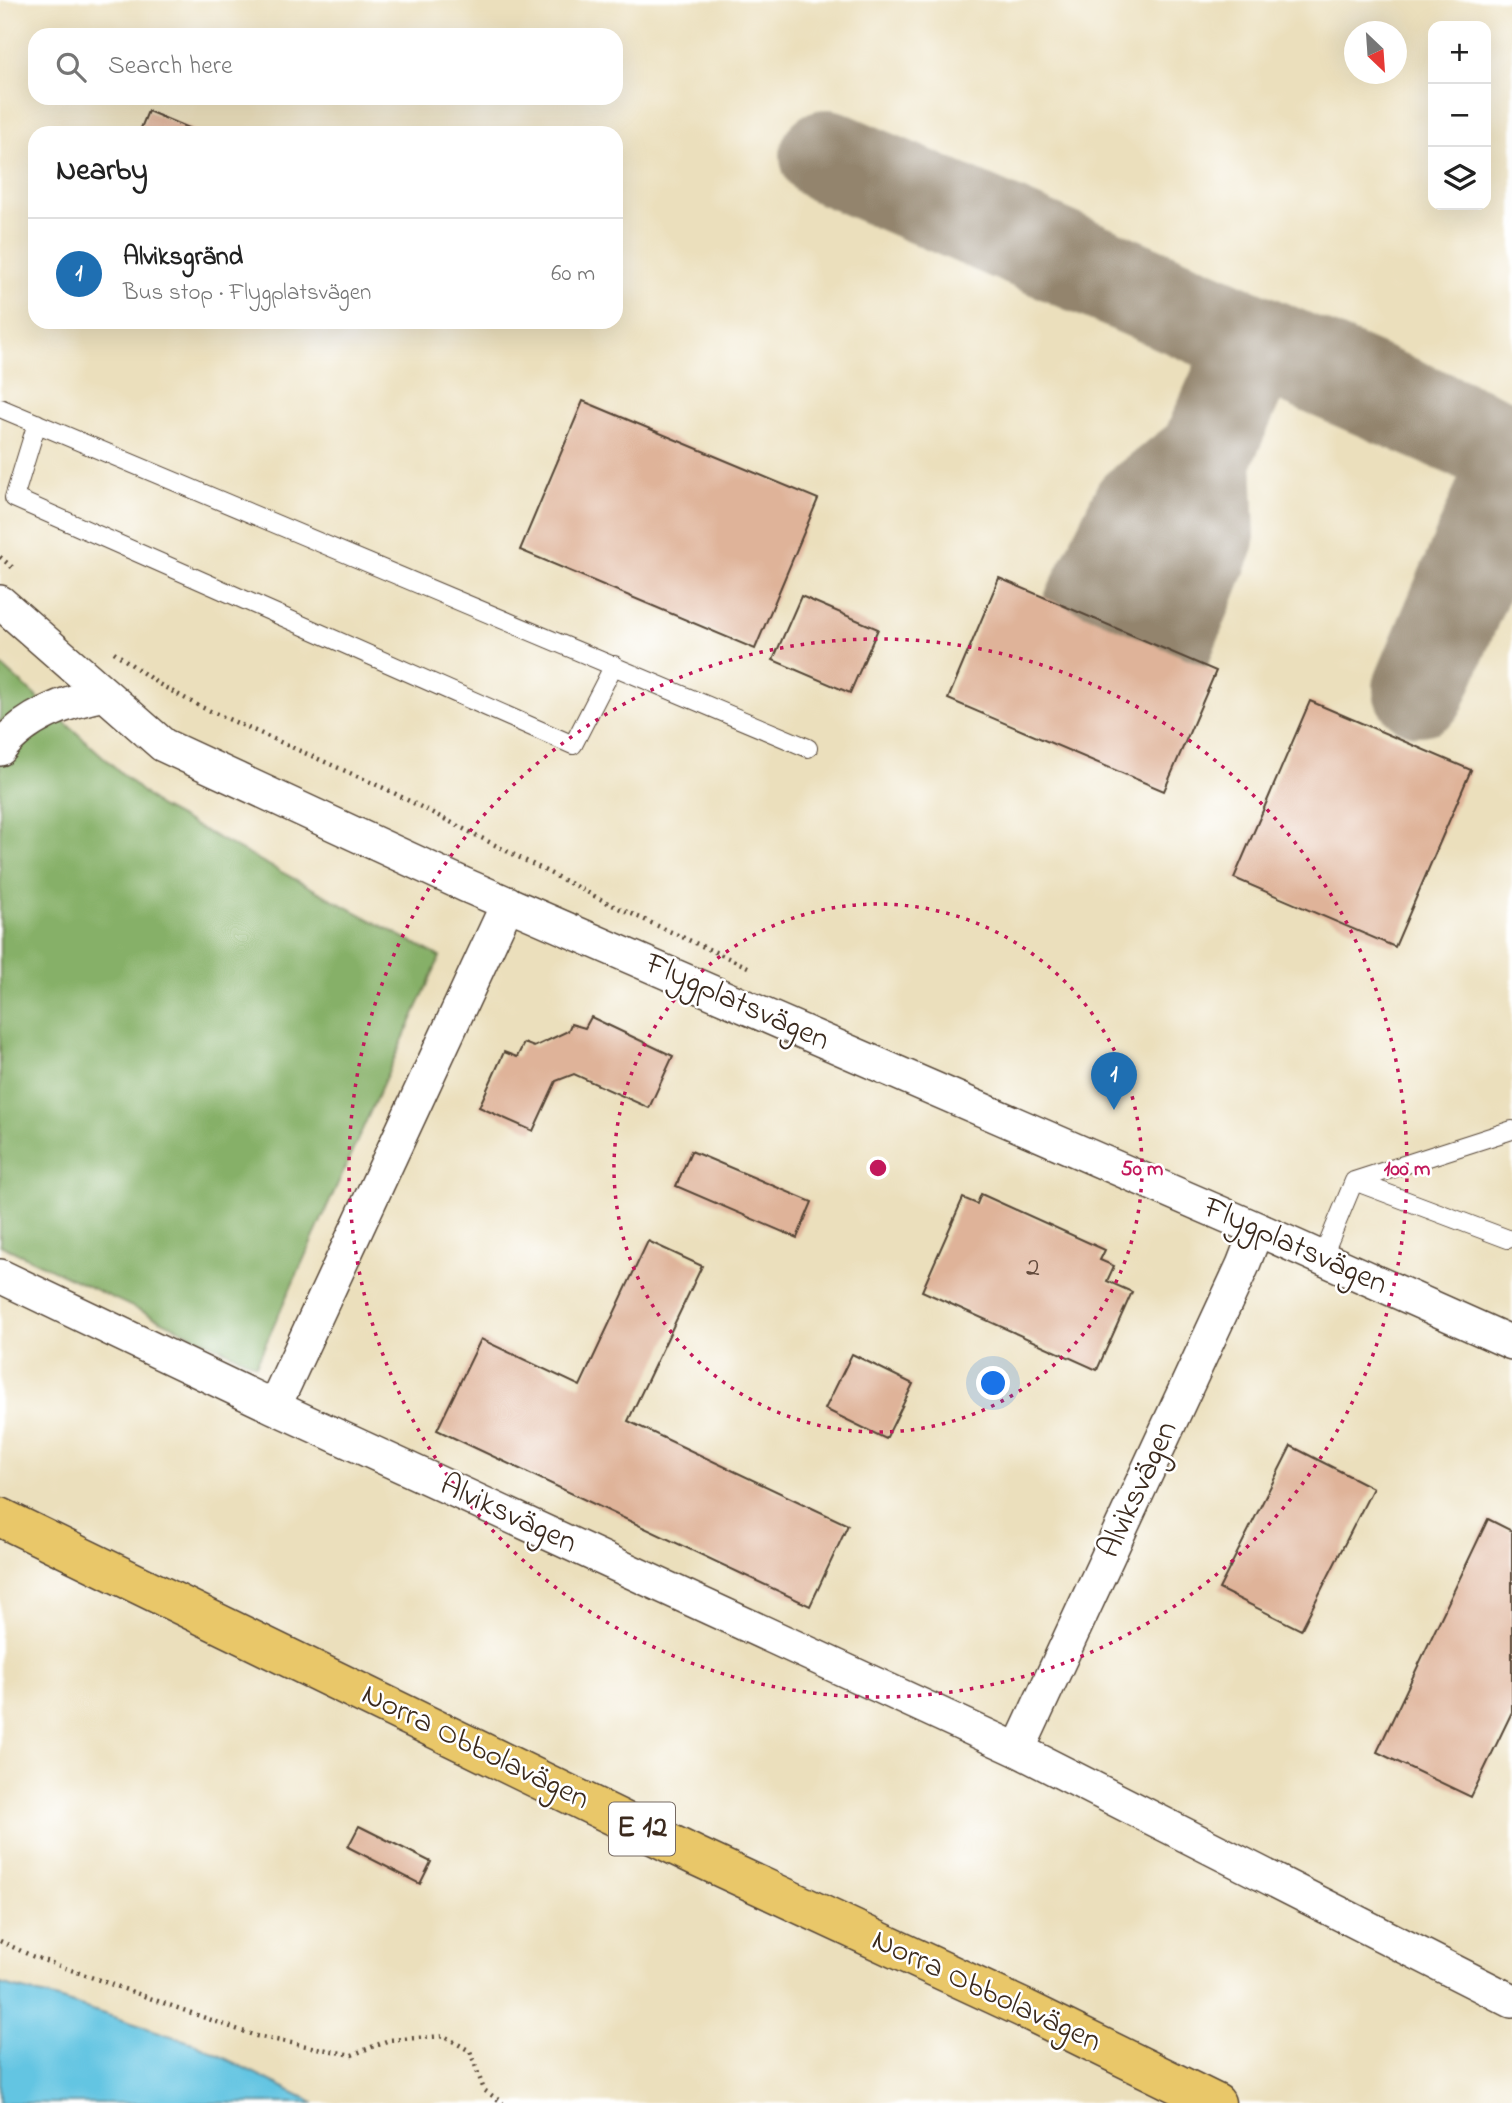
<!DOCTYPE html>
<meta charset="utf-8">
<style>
body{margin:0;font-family:"Indie Flower",sans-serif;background:#f6f6f6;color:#222}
.controls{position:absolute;right:21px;top:21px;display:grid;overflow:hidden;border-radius:14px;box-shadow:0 7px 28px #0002}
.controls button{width:63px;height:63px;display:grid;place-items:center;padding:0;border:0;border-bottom:2px solid #e0e0e0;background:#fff;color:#222;font:35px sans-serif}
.compass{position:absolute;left:1344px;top:21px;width:63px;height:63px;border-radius:50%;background:#fff;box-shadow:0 7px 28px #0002;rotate:155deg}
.you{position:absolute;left:994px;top:1384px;width:24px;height:24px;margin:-18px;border:5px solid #fff;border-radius:50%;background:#1a73e8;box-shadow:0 0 0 10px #1a73e833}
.badge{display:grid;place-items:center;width:46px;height:46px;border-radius:50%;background:#1f6fb2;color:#fff;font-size:23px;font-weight:700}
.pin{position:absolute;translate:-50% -58px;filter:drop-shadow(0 2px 4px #0008)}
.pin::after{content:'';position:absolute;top:37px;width:24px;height:21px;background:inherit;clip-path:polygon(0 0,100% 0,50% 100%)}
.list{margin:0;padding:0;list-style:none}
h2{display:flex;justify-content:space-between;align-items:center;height:91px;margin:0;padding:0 28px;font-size:30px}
h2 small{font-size:23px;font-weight:400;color:#767676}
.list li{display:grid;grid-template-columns:46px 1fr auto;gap:21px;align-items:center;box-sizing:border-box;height:112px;padding:0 28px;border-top:2px solid #e0e0e0}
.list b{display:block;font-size:26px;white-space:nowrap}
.list p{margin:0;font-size:23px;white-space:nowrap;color:#767676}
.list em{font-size:23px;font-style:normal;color:#767676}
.icon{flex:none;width:38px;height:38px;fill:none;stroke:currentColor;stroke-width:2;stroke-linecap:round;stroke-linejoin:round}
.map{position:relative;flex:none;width:1512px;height:2103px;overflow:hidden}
.search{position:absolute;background:#fff;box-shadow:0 7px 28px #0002;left:28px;top:28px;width:595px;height:77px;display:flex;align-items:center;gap:18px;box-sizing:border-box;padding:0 24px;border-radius:21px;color:#767676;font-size:26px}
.panel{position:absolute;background:#fff;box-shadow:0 7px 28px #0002;left:28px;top:126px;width:595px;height:203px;border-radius:21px}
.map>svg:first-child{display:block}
</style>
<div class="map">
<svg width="1512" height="2103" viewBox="0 0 1512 2103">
<rect width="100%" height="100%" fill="#fff"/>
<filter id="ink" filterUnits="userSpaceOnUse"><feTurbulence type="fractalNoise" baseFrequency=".0143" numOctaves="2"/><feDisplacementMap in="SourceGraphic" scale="14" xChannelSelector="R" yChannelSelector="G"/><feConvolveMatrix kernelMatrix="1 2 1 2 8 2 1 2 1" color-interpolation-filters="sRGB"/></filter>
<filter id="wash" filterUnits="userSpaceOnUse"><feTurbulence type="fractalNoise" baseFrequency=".00686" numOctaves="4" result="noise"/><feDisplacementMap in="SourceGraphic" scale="28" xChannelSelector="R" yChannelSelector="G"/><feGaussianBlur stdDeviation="1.57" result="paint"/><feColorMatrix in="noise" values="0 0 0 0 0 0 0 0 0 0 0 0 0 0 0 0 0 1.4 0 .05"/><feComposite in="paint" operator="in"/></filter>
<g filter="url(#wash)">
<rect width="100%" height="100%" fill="#ebdfbc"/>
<path fill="#86b068" stroke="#606d43" stroke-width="2" d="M0,664L158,806L440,957L256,1365L0,1245Z"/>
<path fill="#64c5e2" stroke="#507880" stroke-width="2" d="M0,1984L58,1999L196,2044L315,2103H0Z"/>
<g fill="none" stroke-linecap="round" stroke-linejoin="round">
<path stroke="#93846d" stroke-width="94" d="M827,156L1512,451
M1088,612L1138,508L1205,456
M1166,644L1208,538L1205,456L1256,341
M1420,689L1512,471"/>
</g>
<g id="blocks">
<path fill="#dfb399" d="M148,111L200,133H139Z
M583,401L818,499L755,649L520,550Z
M999,578L1216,671L1164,791L948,699Z
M801,596L878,629L850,693L773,660Z
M1310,701L1471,770L1395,947L1234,878Z
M591,1017L673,1056L649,1108L574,1074L556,1081L533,1131L479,1107L504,1052L517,1057L524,1043L534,1047L568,1031L571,1024L585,1028Z
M691,1151L812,1202L797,1238L676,1186Z
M981,1194L1105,1250L1100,1260L1114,1266L1107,1281L1132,1292L1097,1370L922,1291L963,1198L977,1204Z
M648,1241L702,1266L628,1421L848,1525L810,1606L437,1430L481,1339L580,1386Z
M852,1354L913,1384L886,1439L825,1409Z
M1291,1446L1373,1488L1301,1630L1219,1589Z
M1488,1519L1512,1531V1712L1471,1797L1377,1752Z
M359,1826L431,1862L420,1884L348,1847Z"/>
</g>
</g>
<g filter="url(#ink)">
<use href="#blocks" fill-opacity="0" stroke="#554536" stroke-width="2"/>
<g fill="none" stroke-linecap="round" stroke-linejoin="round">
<defs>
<path id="service" d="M0,408L808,748
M37,423L14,498L573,745L614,665
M1354,1181L1512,1130
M1354,1181L1508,1239
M1322,1258L1354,1181"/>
<path id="minor" d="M0,602L163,745L465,885L1257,1229L1512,1343
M0,749C24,717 67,701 105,694
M0,1276L274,1407L1018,1750L1512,2001
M274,1407L508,903
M1018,1750L1243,1265L1257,1229"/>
<path id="trunk" d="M0,1517L698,1857L1025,2009L1216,2103"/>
</defs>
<use href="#service" stroke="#554536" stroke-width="20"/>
<use href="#minor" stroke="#554536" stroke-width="36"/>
<use href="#trunk" stroke="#554536" stroke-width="41"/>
<path stroke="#554536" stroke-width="4.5" stroke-dasharray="2 5" stroke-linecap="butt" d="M0,557L13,568
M114,652L157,683L199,706L386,789L612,905L748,967
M0,1941L32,1956L256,2036L352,2055L389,2040L444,2036L470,2051L484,2090L503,2103"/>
<use href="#service" stroke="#fff" stroke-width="18"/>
<use href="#minor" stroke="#fff" stroke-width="33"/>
<use href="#trunk" stroke="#e9c769" stroke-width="38"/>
</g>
</g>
<g fill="none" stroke="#c2185b" stroke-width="3.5" stroke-dasharray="3.5 7">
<circle cx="878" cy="1168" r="264"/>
<circle cx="878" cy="1168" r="529"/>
</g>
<g text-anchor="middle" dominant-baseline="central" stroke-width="5" stroke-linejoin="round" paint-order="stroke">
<g font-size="28" fill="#644c3d">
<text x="1033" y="1268">2</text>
</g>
<rect fill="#fff" stroke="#766a62" stroke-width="2" x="609" y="1802.5" width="66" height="53" rx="5"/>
<g font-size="30" font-weight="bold" fill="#3b2a1e">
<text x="642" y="1829">E 12</text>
</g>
<g font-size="32" fill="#3b2a1e" stroke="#fff">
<text transform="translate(737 1003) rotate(24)">Flygplatsvägen</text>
<text transform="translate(1295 1247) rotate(24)">Flygplatsvägen</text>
<text transform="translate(1139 1490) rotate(-65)">Alviksvägen</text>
<text transform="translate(508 1515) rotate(25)">Alviksvägen</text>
<text transform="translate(475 1748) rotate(26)">Norra Obbolavägen</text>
<text transform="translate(986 1992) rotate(25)">Norra Obbolavägen</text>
</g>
</g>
<circle cx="878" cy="1168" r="10" fill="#c2185b" stroke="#fff" stroke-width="3.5"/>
<g font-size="21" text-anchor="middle" font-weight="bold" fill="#c2185b" stroke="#fff" stroke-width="5" stroke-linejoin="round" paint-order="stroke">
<text x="1142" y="1175">50 m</text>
<text x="1407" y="1175">100 m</text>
</g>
</svg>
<div class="controls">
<button>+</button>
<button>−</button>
<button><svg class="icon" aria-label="layers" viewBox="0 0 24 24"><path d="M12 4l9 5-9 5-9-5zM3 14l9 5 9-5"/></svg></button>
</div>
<svg class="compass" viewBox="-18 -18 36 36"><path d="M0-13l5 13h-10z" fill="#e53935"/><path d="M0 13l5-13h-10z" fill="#767676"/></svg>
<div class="you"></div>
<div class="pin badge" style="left:1114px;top:1110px">1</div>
<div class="search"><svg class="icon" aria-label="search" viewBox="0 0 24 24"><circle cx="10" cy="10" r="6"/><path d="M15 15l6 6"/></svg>Search here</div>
<section class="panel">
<h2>Nearby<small></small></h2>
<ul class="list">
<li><span class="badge">1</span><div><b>Alviksgränd</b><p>Bus stop · Flygplatsvägen</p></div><em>60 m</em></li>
</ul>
</section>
</div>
